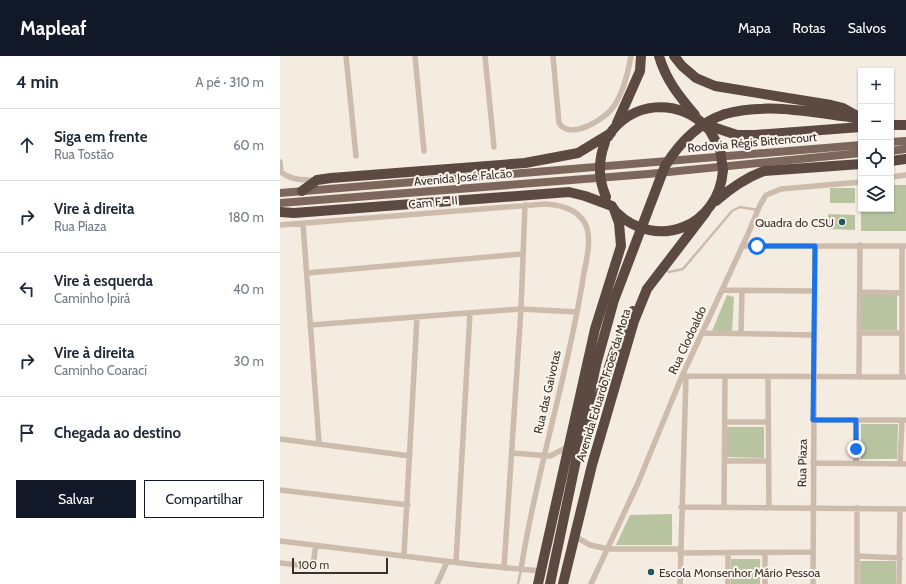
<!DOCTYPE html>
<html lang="pt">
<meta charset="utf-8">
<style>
body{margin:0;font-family:Cabin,sans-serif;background:#f6f6f7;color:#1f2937}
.controls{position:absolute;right:12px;top:12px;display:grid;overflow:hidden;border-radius:0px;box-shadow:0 1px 3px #0004}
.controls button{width:36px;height:36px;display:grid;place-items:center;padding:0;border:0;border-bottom:1px solid #e0e1e3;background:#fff;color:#1f2937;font:20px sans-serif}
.scale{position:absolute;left:12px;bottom:10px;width:96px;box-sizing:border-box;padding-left:4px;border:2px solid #3b302b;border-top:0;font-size:11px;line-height:14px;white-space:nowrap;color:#3b302b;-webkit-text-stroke:3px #fbf5ee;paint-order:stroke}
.stop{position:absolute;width:12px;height:12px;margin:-9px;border:3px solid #1a73e8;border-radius:50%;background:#fff}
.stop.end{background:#1a73e8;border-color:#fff;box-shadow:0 1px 4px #0008}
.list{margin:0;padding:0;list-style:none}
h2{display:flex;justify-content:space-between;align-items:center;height:52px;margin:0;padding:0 16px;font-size:17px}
h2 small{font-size:13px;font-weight:400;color:#747a83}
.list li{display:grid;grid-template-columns:26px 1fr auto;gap:12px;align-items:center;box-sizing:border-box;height:72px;padding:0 16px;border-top:1px solid #e0e1e3}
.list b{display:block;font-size:15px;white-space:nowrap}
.list p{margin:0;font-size:13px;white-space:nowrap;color:#747a83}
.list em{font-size:13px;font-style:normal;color:#747a83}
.actions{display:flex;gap:8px;padding:12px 16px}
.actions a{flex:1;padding:9px 0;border:1px solid #111827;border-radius:0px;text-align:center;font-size:14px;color:#111827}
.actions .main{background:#111827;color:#fff}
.icon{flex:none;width:22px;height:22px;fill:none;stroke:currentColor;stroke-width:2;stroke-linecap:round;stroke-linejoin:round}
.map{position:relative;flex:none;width:626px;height:528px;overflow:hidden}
header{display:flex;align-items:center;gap:24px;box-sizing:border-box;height:56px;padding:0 20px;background:#111827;color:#fff}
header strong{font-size:19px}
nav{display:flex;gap:22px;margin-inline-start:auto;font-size:14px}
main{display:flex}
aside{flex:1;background:#fff}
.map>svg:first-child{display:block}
</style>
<header>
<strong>Mapleaf</strong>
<nav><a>Mapa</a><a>Rotas</a><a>Salvos</a></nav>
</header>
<main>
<aside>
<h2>4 min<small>A pé · 310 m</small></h2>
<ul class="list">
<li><svg class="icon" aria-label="ahead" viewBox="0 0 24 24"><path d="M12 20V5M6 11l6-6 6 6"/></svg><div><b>Siga em frente</b><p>Rua Tostão</p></div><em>60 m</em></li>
<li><svg class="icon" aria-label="right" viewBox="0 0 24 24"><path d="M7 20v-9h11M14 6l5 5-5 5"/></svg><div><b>Vire à direita</b><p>Rua Piaza</p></div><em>180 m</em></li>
<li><svg class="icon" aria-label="left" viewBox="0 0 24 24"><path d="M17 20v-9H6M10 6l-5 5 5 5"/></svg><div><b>Vire à esquerda</b><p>Caminho Ipirá</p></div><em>40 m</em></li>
<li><svg class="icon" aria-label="right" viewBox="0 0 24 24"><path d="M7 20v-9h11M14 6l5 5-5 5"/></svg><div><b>Vire à direita</b><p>Caminho Coarací</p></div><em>30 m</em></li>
<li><svg class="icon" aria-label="arrive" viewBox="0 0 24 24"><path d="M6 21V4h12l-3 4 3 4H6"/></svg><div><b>Chegada ao destino</b></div></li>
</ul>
<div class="actions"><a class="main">Salvar</a><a>Compartilhar</a></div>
</aside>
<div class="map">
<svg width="626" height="528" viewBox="0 0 626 528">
<rect width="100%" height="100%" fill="#f4ebe1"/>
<path fill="#b8c4a0" d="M611,129H626V175H581V153H611Z
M550,132H575V147H550Z
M548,158L575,159V174L548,173Z
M447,239L454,241L452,275H432Z
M581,239H617V274H581Z
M581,368H618L617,403H581Z
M447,371H484V402L447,401Z
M392,458V489H336L350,459Z
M451,503H480V528H451Z
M580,505H616V528H580Z"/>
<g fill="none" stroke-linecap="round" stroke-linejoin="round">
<path stroke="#cdbbac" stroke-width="2.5" d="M384,213L389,216L403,213L452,155L460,151L478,154
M238,528L241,514"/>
<path stroke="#cdbbac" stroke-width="5.5" d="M66,0L76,100
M135,0L144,95
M205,0L214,91
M273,0L279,67C290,85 326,63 334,50C344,35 348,17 351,0
M0,106L1,116C11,124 23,124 35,124
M611,121L626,119
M23,168L39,387
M0,169L265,148C282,149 301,154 307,172C312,189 304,212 302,229C286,325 256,417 241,513
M462,190H626
M27,217L242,198
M443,234L534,235
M580,236L622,237
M30,269L241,253L297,256
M422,277L534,279
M461,277L462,235
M579,277H621
M402,320L626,321
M488,321L489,452
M579,321L580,189
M622,321V190
M533,364H626
M446,366H488
M0,383L130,400
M232,397L270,400L288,391
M446,405H489
M533,407L626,408
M576,407V364
M620,408L622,364
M0,434L128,449
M401,451L626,453
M444,452L445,321
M577,452V528
M294,480L310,489L328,493H400
M0,485L197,509L261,515
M400,497L533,496
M448,497V528
M124,499L137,261
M577,500L620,502
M176,506L190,257
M0,507L28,510L33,509L36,489
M224,512L241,253L245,149
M157,528L167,506
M311,528L358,427L402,320L468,178L480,149L486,139L501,133L581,126
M400,528L406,320
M485,528V497
M533,528L535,190
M619,528L620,453"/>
<path stroke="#7d675c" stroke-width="8" d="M611,86L626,85
M611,95L626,93
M0,137L581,89
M0,147L368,118L581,97"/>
<path stroke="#5c4a42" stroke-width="10" d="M379,0C386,24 399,40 415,59
M394,0L402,10L416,22L435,30L551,49L563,52L581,62
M445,58C488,46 534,57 577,62
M337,67L360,15L361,0
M424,68L457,79H474L581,71
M611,69H626
M328,81C349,45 400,41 427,72
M611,105L626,103
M22,135L37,124L51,122L245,107L298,97L331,77
M436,145C451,132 465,122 484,115L581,108
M0,156L14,157L289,136L305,140L332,150
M336,156C377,196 439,170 443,114
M307,378L334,296L353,255
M258,528L315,273L341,190L339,167L334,153
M270,528L316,309
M283,528L312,409L354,265L367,233L426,156"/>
<path stroke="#5c4a42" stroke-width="10" d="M430,75L440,93L443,114
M325,86C318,106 318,122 326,141
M316,309L334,244L385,110C400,86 418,67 445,58"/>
</g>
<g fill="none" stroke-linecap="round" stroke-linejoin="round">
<path stroke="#1a73e8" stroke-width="5" d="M477,190H535L533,364H576V393"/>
</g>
<g fill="#1f5a5e" stroke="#fbf5ee" stroke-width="1.5">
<circle cx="562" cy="166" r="4"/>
<circle cx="371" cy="516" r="4"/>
</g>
<g text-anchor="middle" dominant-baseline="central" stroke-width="4" stroke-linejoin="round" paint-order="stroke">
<g font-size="12" fill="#3b302b" stroke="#fbf5ee">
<text transform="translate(472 86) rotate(-5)">Rodovia Régis Bittencourt</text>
<text transform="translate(183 121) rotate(-5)">Avenida José Falcão</text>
<text transform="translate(153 146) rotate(-5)">Cam F - II</text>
<text transform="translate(407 284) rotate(-65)">Rua Clodoaldo</text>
<text transform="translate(323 329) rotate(-73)">Avenida Eduardo Froes da Mota</text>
<text transform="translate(267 336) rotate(-77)">Rua das Gaivotas</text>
<text transform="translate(522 407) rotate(-89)">Rua Piaza</text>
</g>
<g font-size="12" fill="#3b302b" stroke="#fbf5ee" text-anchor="end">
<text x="554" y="166">Quadra do CSU</text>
<text x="379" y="516" text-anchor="start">Escola Monsenhor Mário Pessoa</text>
</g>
</g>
</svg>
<div class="controls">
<button>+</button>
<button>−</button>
<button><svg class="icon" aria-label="locate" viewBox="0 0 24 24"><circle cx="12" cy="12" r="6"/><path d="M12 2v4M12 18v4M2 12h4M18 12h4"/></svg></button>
<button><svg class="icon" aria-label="layers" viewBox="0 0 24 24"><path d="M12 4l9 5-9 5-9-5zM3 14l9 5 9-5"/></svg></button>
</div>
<div class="scale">100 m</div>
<div class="stop" style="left:477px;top:190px"></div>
<div class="stop end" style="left:576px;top:393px"></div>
</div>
</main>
